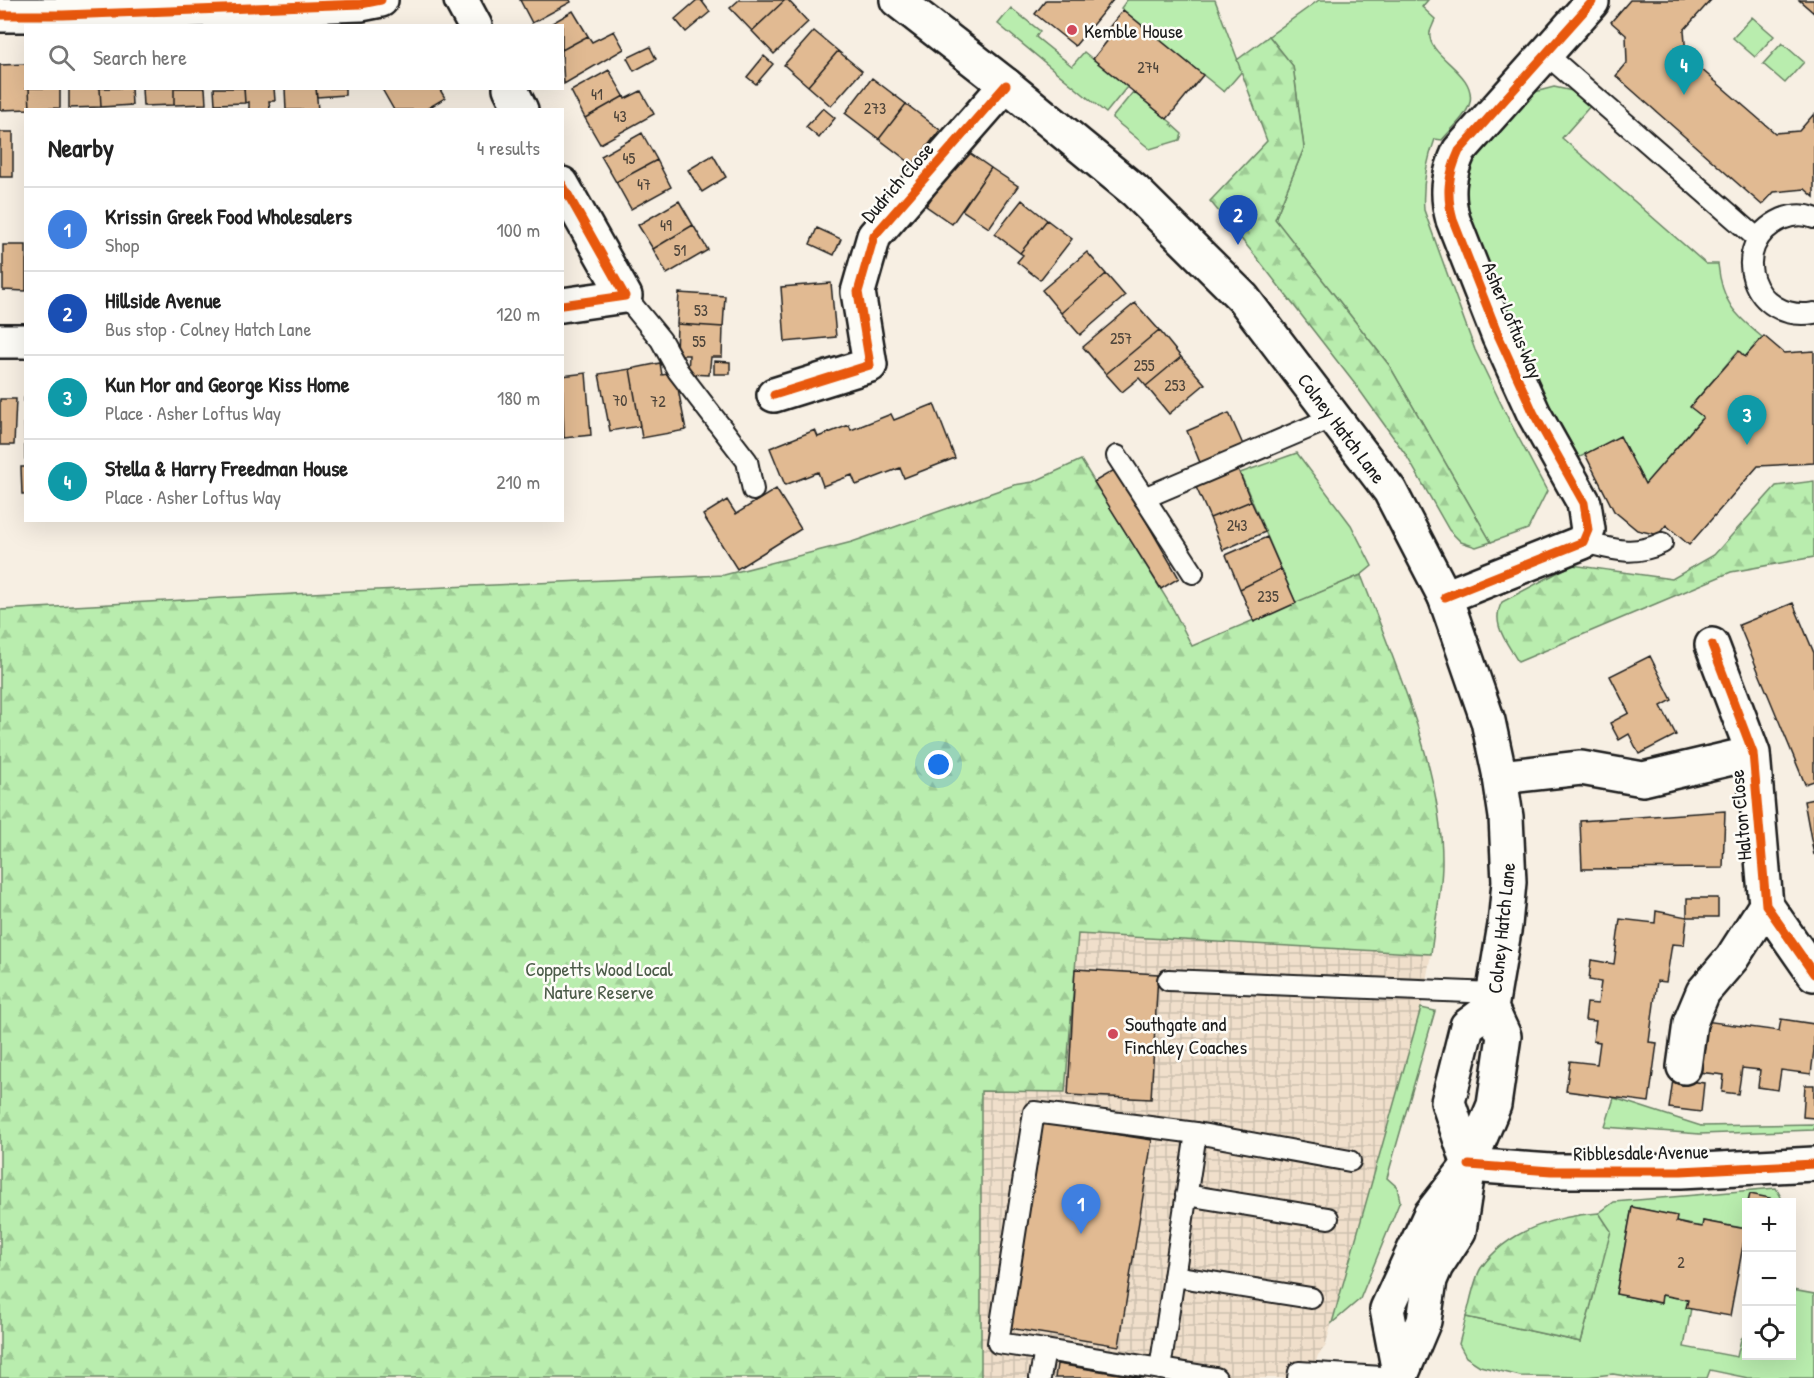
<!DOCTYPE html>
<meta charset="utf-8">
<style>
body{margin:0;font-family:"Patrick Hand",sans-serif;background:#f2f2f2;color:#222}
.controls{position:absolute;right:18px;bottom:18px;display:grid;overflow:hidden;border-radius:0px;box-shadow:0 6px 24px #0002}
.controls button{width:54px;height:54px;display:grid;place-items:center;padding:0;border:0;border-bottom:2px solid #e0e0e0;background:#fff;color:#222;font:30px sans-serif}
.you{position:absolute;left:939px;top:765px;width:21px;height:21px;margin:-15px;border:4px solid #fff;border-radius:50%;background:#1a73e8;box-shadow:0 0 0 9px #1a73e833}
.badge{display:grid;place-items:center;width:39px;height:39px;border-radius:50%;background:#d1495b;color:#fff;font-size:20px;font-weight:700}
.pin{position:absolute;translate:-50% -50px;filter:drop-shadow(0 2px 3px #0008)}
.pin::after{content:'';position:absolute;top:32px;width:21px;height:18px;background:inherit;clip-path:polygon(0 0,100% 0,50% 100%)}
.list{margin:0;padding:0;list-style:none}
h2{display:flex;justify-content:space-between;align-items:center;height:78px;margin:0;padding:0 24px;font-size:26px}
h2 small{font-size:20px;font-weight:400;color:#767676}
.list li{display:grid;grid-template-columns:39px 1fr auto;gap:18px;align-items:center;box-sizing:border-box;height:84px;padding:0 24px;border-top:2px solid #e0e0e0}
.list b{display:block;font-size:22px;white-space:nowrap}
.list p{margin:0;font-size:20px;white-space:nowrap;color:#767676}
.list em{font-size:20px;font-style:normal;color:#767676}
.icon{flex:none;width:33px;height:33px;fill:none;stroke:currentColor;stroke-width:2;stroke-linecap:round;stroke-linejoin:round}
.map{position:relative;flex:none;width:1814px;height:1378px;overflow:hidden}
.search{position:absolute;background:#fff;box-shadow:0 6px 24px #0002;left:24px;top:24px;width:540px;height:66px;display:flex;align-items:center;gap:15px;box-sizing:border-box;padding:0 21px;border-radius:0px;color:#767676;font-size:22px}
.panel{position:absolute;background:#fff;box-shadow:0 6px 24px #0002;left:24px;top:108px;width:540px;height:414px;border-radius:0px}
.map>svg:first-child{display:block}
</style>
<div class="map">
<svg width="1814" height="1378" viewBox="0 0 1814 1378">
<defs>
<pattern id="industrial-grid" width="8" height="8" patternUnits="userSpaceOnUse" patternTransform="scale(1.5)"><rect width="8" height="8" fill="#f0dfcb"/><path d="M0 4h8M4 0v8" fill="none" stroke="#cdbfae"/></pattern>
<pattern id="forest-firs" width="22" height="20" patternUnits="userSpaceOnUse" patternTransform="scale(1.5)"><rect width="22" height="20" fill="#b9edae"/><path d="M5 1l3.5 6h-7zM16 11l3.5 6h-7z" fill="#9ecb95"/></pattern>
</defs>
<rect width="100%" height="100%" fill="#f7efe3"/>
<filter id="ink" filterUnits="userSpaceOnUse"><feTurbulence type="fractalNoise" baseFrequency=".0167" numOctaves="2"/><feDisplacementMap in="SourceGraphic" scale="12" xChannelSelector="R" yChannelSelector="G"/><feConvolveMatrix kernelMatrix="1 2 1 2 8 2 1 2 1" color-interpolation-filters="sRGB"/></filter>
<g filter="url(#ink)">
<path fill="url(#industrial-grid)" d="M1078,934L1431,954L1421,1008L1325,1347L1318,1355L1311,1378H981V1091H1065Z"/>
<path fill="#b9edae" stroke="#6a8465" stroke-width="1.5" d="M1127,0H1215L1242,71L1224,92L1121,8Z
M1319,0H1428L1422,7L1435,19C1434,23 1431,28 1430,32C1426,57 1476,71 1470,102C1467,116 1451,129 1442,140L1435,139C1426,163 1422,184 1424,210L1475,350L1508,418L1547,491L1528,529L1491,542L1389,365L1275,219L1304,148L1293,66L1269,36Z
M1011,8L1040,31L1036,37L1072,66L1084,52L1127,87L1106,113L998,24Z
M1752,17L1774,36L1755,57L1733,38Z
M1782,43L1804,62L1785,83L1763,64Z
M1554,87L1577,92L1591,105L1562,138L1706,264H1718C1722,302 1734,314 1762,337L1745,357L1738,351L1691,406L1703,417L1645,484L1620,437L1574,460L1512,338L1465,213V169L1521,100L1535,92Z
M1133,92L1172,123L1171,124L1182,134L1180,140L1150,149L1112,118Z
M1297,453L1351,525L1372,566L1361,575L1296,603L1240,473Z
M1421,1008L1435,1011L1387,1178L1397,1187L1400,1201L1360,1299L1332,1323Z
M1614,1098L1701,1126L1814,1124V1130L1700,1134L1605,1127Z
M1776,1188L1781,1197L1780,1202H1746V1221H1745L1743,1228L1703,1221L1702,1227L1676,1222L1677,1216L1632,1207L1616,1294L1660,1303L1662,1295L1688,1300L1687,1307L1691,1308L1684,1347L1737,1357L1741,1339L1746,1333V1356H1792V1290L1814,1294V1378H1748L1710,1370L1707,1378H1637L1613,1374L1587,1377L1520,1376L1480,1366L1466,1357L1459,1344L1466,1317L1581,1342L1610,1231L1599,1213L1614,1202Z"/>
<path fill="url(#forest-firs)" stroke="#6a8465" stroke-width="1.5" d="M1269,36L1293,66L1304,148L1275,219L1389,365L1491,542L1476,547L1461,542L1449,530L1406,455L1358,388L1257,258L1210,201L1267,141L1237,60Z
M1081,460L1173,609L1192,646L1361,575C1394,662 1443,770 1442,863C1442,893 1434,924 1431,954L1078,934L1065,1092L981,1091V1378H0V610L330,592L724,575L852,542L1014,485L1033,482Z
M1814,481V557L1731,572L1518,662C1507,642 1490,624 1502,602L1572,565L1672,579L1714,555L1776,486Z
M1599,1213L1611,1231L1581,1342L1466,1317C1470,1304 1474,1279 1481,1268C1508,1230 1555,1216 1599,1213Z"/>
<path fill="#e1ba92" stroke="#1c1c1c" stroke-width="1.5" d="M520,0H570L571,2L532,23Z
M697,0H701L710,12L686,32L675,19Z
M739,0H785L752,31L730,8Z
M785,0H788L808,22L774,54L752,31Z
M1046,0H1113L1075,46L1035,14Z
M1630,0H1711L1684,30L1686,56L1775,133L1799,131L1814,114V197L1805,189L1774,192L1762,205L1616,76L1627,63L1626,35L1611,22Z
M1799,0H1814V13Z
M1123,10L1203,75L1167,119L1093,59L1112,35L1107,30Z
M573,11L588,36L562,50V26H547Z
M614,31L624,49L564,84L562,50L588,36L592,42Z
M814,31L838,51L808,86L784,65Z
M650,47L656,59L634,71L627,58Z
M838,51L862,71L831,106L808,86Z
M764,56L773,64L756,84L747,77Z
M26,64V88H29L30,109L0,110V65Z
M609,70L624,96L585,118L571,91Z
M872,78L906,104L879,139L845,113Z
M29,88H60V108L30,109Z
M69,88H100L101,107L69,108Z
M100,88H131L132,105L101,107Z
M142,88H174V105L143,106Z
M174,88H205L206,104L174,105Z
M214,88H244L245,103L215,104Z
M244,88H274L275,101H269L270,110H249V102L245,103Z
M285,88H316L318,110H286Z
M316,88H345V95L317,97Z
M439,88L445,98L425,110H394L382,89Z
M641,91L654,114L600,144L585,118L624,96L625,99Z
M906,104L940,130L913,165L879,139Z
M823,108L835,118L819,138L806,127Z
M0,132H13V177H0Z
M642,133L657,160L616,182L601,156Z
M965,150L991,168L952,224L926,206Z
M713,155L726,177L702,192L688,170Z
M657,160L671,187L631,209L616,182Z
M991,168L1018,186L989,228L962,210Z
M1022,200L1047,220L1020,253L995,234Z
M679,201L693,225L653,249L638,225Z
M1047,220L1072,239L1040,280L1017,262L1023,255L1020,253Z
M693,225L708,250L667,274L653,249Z
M817,228L841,239L834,255L810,244Z
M3,245H26V291L3,290Z
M1087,252L1106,274L1061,313L1042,290Z
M1106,274L1125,296L1080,335L1061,313Z
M831,283L836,337L785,342L781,287Z
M679,293L725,296L723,327L677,324Z
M1135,303L1159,330L1106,374L1083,347Z
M677,324L723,327L722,357H711L709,375L688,374L689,355H676Z
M1159,330L1181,357L1146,386L1139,378L1122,392L1106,374Z
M1764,336L1784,353L1814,351V463L1758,466L1689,545L1666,525L1658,535L1637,530L1614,511L1585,454L1620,436L1645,484L1703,417L1690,407L1739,351L1745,357Z
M1181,357L1205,384L1169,414L1146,386Z
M714,361L730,362V374H714Z
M660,363L662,375L675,373L686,430L642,438L630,369Z
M630,369L640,426L610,431L599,374Z
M586,373L591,435L564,438L562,376Z
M24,398H26V459H25Z
M0,399H16L14,445H0Z
M934,404L955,458L904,478L900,468L856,485L852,475L823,486L818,472L785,485L770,448L815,430L818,437L849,425L851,430L891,414L894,420Z
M1229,413L1244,447L1201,465L1187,431Z
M21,467H26V494H22Z
M1237,467L1251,501L1210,518L1195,485Z
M1116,469L1179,578L1161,589L1094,482Z
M776,489L801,529L737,569L703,515L727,500L736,514Z
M1251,501L1265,532L1223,550L1210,518Z
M1267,537L1281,569L1240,589L1226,555Z
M1281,569L1296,603L1254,622L1240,589Z
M1793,603L1814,653V781L1805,784L1739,625Z
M1650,656L1672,700L1661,706L1676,735L1639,754L1629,734L1619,740L1610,723L1629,713L1610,676Z
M1814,799V855L1804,801Z
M1725,811L1723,868L1582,869L1580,821Z
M1687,898H1718V917H1687Z
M1656,911L1687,917L1684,945L1672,944L1666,982L1657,981L1649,1042L1657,1043L1649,1102L1566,1091L1570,1061L1597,1064L1600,1042L1593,1041L1596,1021L1585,1020L1587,1003L1598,1004L1601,982L1589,980L1591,960L1614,964L1620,919L1655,923Z
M1075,969L1158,974L1151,1099L1068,1095Z
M1781,1019L1814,1024V1050L1811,1074L1781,1070L1778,1090L1758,1087L1760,1070L1742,1068L1738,1094L1722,1092L1724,1075L1698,1072L1705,1021L1779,1031Z
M1673,1079L1704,1083L1701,1112L1669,1108Z
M1805,1085H1814V1118L1803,1117Z
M1042,1123L1152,1140L1119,1346L1009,1328Z
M1750,1194L1770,1198L1769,1202H1748Z
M1632,1207L1677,1216L1676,1222L1689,1225L1702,1227L1703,1221L1746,1229L1730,1316L1686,1308L1688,1300L1662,1295L1661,1303L1616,1294Z
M1057,1364L1143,1378H1055Z"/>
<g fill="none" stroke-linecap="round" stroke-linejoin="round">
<defs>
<path id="service" d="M1546,54L1758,239
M1814,218C1804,214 1792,215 1782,219C1725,245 1753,324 1814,313
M625,296L661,340L678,371L747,461L753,490
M1117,456L1193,573
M1144,498L1334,417
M1583,542C1612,549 1633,557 1662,543
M1168,980L1494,993
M1196,1133L1350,1161
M1186,1195L1328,1218
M1174,1276L1311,1298
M1045,1350L998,1343L1034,1112L1196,1133L1160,1369
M1040,1378L1045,1350L1216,1378
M1298,1378L1299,1372L1399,1378"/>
<path id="minor" d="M461,0L475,26
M0,15H63L361,4L381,0
M510,88L521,110
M562,184L625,296L562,305
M0,341H26
M774,395L870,365L858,292L874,236L1006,85
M1445,597L1583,542L1588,530L1584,503L1534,414L1499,337L1453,220C1446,195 1448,175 1459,151L1592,2
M1712,645L1753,753L1766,905L1814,974
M1500,777L1581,768L1643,779L1753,753
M1684,1067L1690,1023L1703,992L1732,958L1766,905
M1469,1165L1551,1171H1681L1814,1164"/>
<path id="secondary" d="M897,0L1006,85L1135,191L1243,298L1390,491L1445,597L1488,721L1500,777L1506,817L1509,882L1505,925L1491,1008L1504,1036L1494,1105L1469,1165L1459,1231L1436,1266L1430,1280L1424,1321L1400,1378
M1469,1165L1448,1102L1467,1026L1491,1008
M1400,1378L1387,1309L1430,1215L1468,1166"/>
</defs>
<use href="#service" stroke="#1c1c1c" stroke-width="24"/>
<use href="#minor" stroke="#1c1c1c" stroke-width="38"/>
<use href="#secondary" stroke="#1c1c1c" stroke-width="38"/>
<use href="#service" stroke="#fdfcf7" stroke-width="20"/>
<use href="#minor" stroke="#fdfcf7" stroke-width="33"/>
<use href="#secondary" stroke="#fdfcf7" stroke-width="33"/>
<defs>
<path id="cycleway" d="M0,15H63L361,4L381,0
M562,184L625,296L562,305
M774,395L870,365L858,292L874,236L1006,85
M1445,597L1583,542L1588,530L1584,503L1534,414L1499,337L1453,220C1446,195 1448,175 1459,151L1592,2
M1712,645L1753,753L1766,905L1814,974
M1469,1165L1551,1171H1681L1814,1164"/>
</defs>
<use href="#cycleway" stroke="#fdfcf7" stroke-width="13"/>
<use href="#cycleway" stroke="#e8590c" stroke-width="9"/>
</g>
</g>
<g fill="#d1495b" stroke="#fdfcf7" stroke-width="2">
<circle cx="1072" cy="30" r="6"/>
<circle cx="1113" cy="1034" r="6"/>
</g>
<g text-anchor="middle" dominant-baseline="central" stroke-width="5" stroke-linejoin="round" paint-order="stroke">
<g font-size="16" fill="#4d443a">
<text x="1148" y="67">274</text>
<text x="597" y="94">41</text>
<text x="875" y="108">273</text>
<text x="620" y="116">43</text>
<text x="629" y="158">45</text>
<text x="644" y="184">47</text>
<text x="666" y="225">49</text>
<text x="680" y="250">51</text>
<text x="701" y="310">53</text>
<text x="1121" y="338">257</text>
<text x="699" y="341">55</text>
<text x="1144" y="365">255</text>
<text x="1175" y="385">253</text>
<text x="620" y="400">70</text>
<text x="658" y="401">72</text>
<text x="1237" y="525">243</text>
<text x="1268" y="596">235</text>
<text x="1681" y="1262">2</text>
</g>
<g font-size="20" fill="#1c1c1c" stroke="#fdfcf7" text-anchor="start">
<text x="1084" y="30">Kemble House</text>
<text x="1125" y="1023">Southgate and<tspan x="1125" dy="23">Finchley Coaches</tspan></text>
</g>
<g font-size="20" fill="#1c1c1c" stroke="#fdfcf7">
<text transform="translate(897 182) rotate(-49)">Dudrich Close</text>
<text transform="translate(1513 320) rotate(67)">Asher Loftus Way</text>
<text transform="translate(1342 428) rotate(53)">Colney Hatch Lane</text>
<text transform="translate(1740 815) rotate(-95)">Halton Close</text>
<text transform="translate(1501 928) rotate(-84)">Colney Hatch Lane</text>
<text transform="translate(1641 1152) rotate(-1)">Ribblesdale Avenue</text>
</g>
<g font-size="20" fill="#4b5b48" stroke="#fdfcf7">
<text x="599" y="968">Coppetts Wood Local<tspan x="599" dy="23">Nature Reserve</tspan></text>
</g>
</g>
</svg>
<div class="controls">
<button>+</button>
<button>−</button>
<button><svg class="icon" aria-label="locate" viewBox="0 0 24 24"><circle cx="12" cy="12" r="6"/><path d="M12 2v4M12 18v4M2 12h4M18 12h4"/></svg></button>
</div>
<div class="you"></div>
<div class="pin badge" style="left:1081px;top:1234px;background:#3f7fe0">1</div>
<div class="pin badge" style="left:1238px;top:245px;background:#1a4fb4">2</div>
<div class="pin badge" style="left:1747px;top:445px;background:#0f9aa8">3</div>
<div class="pin badge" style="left:1684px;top:95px;background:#0f9aa8">4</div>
<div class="search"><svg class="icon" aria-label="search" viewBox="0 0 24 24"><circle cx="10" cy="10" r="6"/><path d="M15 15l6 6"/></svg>Search here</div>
<section class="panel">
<h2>Nearby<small>4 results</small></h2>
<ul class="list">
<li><span class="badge" style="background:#3f7fe0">1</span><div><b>Krissin Greek Food Wholesalers</b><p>Shop</p></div><em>100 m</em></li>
<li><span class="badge" style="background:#1a4fb4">2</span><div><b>Hillside Avenue</b><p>Bus stop · Colney Hatch Lane</p></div><em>120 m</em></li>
<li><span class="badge" style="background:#0f9aa8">3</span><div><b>Kun Mor and George Kiss Home</b><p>Place · Asher Loftus Way</p></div><em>180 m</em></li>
<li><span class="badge" style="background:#0f9aa8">4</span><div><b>Stella &amp; Harry Freedman House</b><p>Place · Asher Loftus Way</p></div><em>210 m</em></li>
</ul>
</section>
</div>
